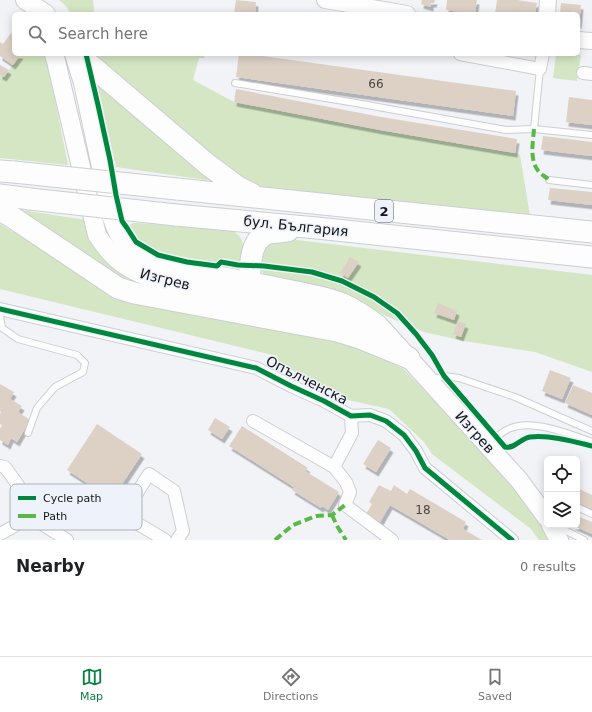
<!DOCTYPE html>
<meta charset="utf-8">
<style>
body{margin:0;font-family:"DejaVu Sans",sans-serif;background:#f6f6f6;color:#202124}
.controls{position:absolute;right:12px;bottom:12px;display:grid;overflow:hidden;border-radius:6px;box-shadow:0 2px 10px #0003}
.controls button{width:36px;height:36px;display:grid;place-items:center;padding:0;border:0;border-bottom:1px solid #e0e0e0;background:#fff;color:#202124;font:20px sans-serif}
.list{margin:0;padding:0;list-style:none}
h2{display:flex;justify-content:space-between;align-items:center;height:52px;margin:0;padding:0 16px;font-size:17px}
h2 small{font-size:13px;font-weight:400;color:#757577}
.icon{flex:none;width:22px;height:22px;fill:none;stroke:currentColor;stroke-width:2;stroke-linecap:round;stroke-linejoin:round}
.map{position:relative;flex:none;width:592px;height:540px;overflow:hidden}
.search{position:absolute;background:#fff;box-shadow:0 2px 10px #0003;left:12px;right:12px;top:12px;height:44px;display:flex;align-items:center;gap:10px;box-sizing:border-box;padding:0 14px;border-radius:6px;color:#757577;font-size:15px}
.sheet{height:116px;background:#fff}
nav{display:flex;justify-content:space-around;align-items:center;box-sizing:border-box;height:56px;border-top:1px solid #e0e0e0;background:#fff;font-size:11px;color:#757577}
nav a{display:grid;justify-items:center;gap:2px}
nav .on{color:#0b8043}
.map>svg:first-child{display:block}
</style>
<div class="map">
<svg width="592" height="540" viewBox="0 0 592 540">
<defs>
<filter id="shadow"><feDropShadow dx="2.5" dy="4.5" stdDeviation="0" flood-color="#0004"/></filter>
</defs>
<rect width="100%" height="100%" fill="#f1f3f7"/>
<path fill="#d4e6c3" d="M59,0H93L94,14H71L66,6Z
M21,54H46L68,165L0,158V75L4,77Z
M96,54H205L204,58H199L193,80L234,102L380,130L515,153L520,155L530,216L276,194L242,181L158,113Z
M556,54H571L581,55L577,81L553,78Z
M95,76L220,182L116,167Z
M21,210L86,220L107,258L129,281L107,273L41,226Z
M133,223H138L233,231C246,239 244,249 241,263L219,260L216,264C205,262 194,259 183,257C165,253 134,248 130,225Z
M0,224L37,245L110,295L352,345L404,369L525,495L552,540H539L531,529L432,454L424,442L389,409L348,400L279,363L277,356L0,289Z
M271,237L592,275V372L535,352L464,341L424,332L386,316L352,298L334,290L303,282L278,279L264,275L260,268L261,248Z"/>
<path fill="#ddd1c6" filter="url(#shadow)" d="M236,0L256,2L255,14H234Z
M422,0H435L434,3H431V7L421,4Z
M447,0H477L475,14L446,10Z
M497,0H517L537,3L535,14H495Z
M561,3L581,5L579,24H578V14H560Z
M11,33L14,35V54H21L13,65L0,56V42L3,44Z
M239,54H249L516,91L513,116L236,77Z
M0,65L9,70L4,77L0,75Z
M236,89L381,117L517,139L515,153L380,130L234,102Z
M569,97L592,100V125L566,122Z
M543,136L592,142V156L541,150Z
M550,188L592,192V205L548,200Z
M350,257L359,262L348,278L340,273Z
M438,303L457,311L454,320L434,313Z
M458,321L466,324L461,337L453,334Z
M550,370L571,378L562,399L542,391Z
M0,384L14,392L10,399L22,406L18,412L30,420L17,442L11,438L8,445L0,440V429L2,425L0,424V414L1,412L0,411Z
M573,385L592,393V415L565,403Z
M215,418L230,427L222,439L208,430Z
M97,424L142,454L112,499L67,470Z
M242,426L308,468L305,471L339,492L328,510L322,506L321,508L292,490L294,487L229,446Z
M378,440L391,448L376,472L363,464Z
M379,485L391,491L394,485L407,494L410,489L466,522L463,529L482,540H450L390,505L379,524L365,516L372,504L369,502Z
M577,488L592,495V509L577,502Z
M577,516L592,522V534L572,525H577Z"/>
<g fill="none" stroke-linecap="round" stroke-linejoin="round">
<defs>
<path id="service" d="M235,83L356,103L506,130L534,129L592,135
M534,129L540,69
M549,180L592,185
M0,316L2,328L18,339L77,355L85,363L83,372L55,387L37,408L28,433
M432,380L444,376L459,378L515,397L592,431
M488,445C495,438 502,431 511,428C533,419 570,434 592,442
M577,507L592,514
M557,526L584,540"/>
<path id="minor" d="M460,54L540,69L543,54
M583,73L592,74
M0,309L256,368L291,386L324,401L351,416L370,415L386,421L404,435L416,451L425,468L512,540
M351,416L352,433L334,467L346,482L350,492L345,505L392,540
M253,421L334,467
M0,466L5,467L18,485L25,501V513L18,524L0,534
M25,513L67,540
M165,540L123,515L149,474L174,491L183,531L177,540"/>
<path id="tertiary" d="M325,0L407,14
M547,14L548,0
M578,40L592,41"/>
<path id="secondary" d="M25,0L46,14
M54,54L56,61L97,235C111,257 123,267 148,277L330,313L351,321L381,338
M74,54L83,83L112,218C117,235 125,247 140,256C159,267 183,269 205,273C235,278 265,284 294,290C311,294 329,296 344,303C357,309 367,316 378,324L470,426L519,480L547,518
M551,525L559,540"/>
<path id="trunk" d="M80,54L87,62L207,164L238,187L252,194
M0,171L14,172
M177,189L592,232
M0,195L30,199
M0,210L12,217L118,288L134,293L337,331L360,338L409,358
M176,215L317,228L592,257
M249,281C251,265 249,239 269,233C275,232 282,232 288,231"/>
</defs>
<use href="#service" stroke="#ccced1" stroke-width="8"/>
<use href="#minor" stroke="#ccced1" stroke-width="14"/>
<use href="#tertiary" stroke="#ccced1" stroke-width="18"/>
<use href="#secondary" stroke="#ccced1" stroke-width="20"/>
<use href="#trunk" stroke="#ccced1" stroke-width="23"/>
<use href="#service" stroke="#fdfdfe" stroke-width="6"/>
<use href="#minor" stroke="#fdfdfe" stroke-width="12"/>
<use href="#tertiary" stroke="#fdfdfe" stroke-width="16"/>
<use href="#secondary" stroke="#fdfdfe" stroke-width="18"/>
<use href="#trunk" stroke="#fdfdfe" stroke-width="21"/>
<defs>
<path id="trunk-bridge" d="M14,172L177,189
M30,199L176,215"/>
</defs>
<use href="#trunk-bridge" stroke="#ccced1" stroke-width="23" stroke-linecap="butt"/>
<use href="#trunk-bridge" stroke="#fdfdfe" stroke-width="21"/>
<path stroke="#58b947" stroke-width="4" stroke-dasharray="8 4" stroke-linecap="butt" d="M534,129C533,143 529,160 539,172C542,175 546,177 549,180
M332,515L337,526L346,540
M275,540L293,525L316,516L332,515L345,505"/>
<defs>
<path id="cycleway" d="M86,54L98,105L110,160L116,195L122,221L127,228L136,242L158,255L187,262L217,266L221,262L238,265L264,266L312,272L342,281L374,297L397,313L416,334L432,355L444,376L505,447C515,449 521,438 530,437C551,435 572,441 592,446
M0,309L256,368L291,386L324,401L351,416L370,415L386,421L404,435L416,451L425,468L512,540"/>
</defs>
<use href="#cycleway" stroke="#eef2fa" stroke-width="8"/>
<use href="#cycleway" stroke="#00873e" stroke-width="5"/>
</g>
<g text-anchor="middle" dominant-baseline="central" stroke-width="3" stroke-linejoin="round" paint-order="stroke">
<g font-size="12" fill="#484645">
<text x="376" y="84">66</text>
<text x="423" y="510">18</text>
</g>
<rect fill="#eef2fa" stroke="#57595d" stroke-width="1" x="375" y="200" width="18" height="22" rx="3"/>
<g font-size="13" font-weight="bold" fill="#16171a">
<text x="384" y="211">2</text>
</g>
<g font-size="14" fill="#16171a" stroke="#eef2fa">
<text transform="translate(296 226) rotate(6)">бул. България</text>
<text transform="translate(165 279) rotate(14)">Изгрев</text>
<text transform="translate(307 380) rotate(27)">Опълченска</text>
<text transform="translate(475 432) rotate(48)">Изгрев</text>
</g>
</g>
<rect x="10" y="484" width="132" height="46" rx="6" fill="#eef2fa" stroke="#adb0b7" stroke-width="1"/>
<rect x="18" y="496" width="18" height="4" fill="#00873e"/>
<rect x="18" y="514" width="18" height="4" fill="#58b947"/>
<g font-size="11" fill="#16171a">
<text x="43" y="502">Cycle path</text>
<text x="43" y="520">Path</text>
</g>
</svg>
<div class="controls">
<button><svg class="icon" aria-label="locate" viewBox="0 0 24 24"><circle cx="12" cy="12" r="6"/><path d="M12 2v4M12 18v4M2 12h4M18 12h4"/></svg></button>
<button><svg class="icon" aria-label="layers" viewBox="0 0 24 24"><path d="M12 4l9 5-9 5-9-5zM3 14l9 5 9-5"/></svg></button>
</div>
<div class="search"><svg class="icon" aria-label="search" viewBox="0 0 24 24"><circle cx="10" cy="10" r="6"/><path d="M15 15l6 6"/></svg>Search here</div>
</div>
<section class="sheet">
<h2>Nearby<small>0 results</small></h2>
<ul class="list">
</ul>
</section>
<nav>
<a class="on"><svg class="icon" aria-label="map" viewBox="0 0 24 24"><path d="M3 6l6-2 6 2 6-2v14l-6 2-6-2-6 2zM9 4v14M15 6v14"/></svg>Map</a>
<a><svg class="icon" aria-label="directions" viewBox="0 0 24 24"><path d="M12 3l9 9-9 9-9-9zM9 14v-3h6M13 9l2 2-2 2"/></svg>Directions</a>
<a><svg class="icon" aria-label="saved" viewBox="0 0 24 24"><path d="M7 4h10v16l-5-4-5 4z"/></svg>Saved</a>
</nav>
